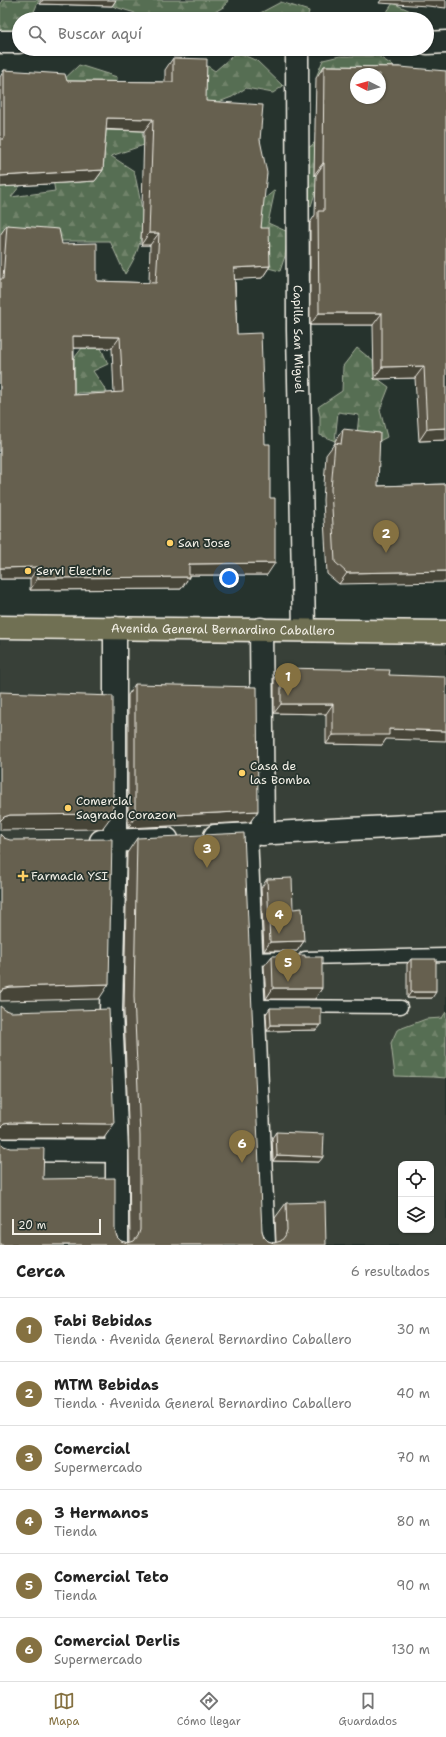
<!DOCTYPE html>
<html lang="es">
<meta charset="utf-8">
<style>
body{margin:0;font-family:"Shantell Sans",sans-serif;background:#f6f6f6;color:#222}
.controls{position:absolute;right:12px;bottom:12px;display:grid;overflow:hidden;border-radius:8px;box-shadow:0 1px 3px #0004}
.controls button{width:36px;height:36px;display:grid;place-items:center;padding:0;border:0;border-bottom:1px solid #e0e0e0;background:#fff;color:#222;font:20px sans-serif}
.compass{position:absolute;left:350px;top:68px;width:36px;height:36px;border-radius:50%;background:#fff;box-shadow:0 1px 3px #0004;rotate:276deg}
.scale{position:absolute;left:12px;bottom:10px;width:89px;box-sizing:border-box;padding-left:4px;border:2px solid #f4f1e8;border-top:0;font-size:11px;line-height:14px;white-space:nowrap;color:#f4f1e8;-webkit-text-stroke:3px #26332d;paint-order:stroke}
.you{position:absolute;left:229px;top:578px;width:14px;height:14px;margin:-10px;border:3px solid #fff;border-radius:50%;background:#1a73e8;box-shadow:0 0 0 6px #1a73e833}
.badge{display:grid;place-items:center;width:26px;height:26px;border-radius:50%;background:#857141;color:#fff;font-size:13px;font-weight:700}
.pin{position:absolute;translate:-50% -33px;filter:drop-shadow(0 1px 2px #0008)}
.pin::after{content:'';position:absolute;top:21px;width:14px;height:12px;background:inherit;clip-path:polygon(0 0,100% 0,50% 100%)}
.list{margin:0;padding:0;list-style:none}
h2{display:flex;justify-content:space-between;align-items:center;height:52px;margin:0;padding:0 16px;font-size:17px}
h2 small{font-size:13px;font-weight:400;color:#767676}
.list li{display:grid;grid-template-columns:26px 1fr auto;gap:12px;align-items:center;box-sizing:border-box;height:64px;padding:0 16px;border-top:1px solid #e0e0e0}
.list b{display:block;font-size:15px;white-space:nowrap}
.list p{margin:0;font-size:13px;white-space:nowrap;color:#767676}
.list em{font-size:13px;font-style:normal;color:#767676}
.icon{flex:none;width:22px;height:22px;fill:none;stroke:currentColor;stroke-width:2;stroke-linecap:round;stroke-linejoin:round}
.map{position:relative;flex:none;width:446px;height:1245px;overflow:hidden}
.search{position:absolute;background:#fff;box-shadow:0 1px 3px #0004;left:12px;right:12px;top:12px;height:44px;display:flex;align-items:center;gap:10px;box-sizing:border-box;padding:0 14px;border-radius:22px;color:#767676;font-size:15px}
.sheet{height:436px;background:#fff}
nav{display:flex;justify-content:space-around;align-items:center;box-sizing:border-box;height:56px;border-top:1px solid #e0e0e0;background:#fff;font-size:11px;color:#767676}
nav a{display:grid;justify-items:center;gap:2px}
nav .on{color:#857141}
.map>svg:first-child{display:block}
</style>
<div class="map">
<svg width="446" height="1245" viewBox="0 0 446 1245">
<defs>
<pattern id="forest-firs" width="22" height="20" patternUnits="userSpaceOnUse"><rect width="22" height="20" fill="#576e52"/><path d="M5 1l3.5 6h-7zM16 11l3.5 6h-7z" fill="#70836b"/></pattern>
</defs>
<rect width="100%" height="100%" fill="#26332d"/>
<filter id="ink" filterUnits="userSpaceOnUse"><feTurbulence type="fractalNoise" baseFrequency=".025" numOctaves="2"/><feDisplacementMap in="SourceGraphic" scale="8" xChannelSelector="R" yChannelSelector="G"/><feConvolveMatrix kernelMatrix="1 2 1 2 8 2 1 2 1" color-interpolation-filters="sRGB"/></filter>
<g filter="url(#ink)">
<path fill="#394137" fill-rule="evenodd" d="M0,628L446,633V1245H0ZM401,1164H431V1230H401Z"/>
<path fill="url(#forest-firs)" stroke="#a6b09d" d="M2,0H39L33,14L17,16L18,18L12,32L0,33V6Z
M112,0H228L225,6L215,12L213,19H136L135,13L112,6Z
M281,2L309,11L307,19H249Z
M393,3L415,13L417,19H382Z
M237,52L257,61L283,86L273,93L246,88L232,97L203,108L200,61L215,71Z
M340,56H378L392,65L403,81L380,74H356V78L317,75L323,60Z
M79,65L117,77L115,123L139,110L144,145L111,156L134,171C143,211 150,237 125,274L110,241H50L0,237V132L29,175L11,197L55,191L51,169L57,86Z
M315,142L314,175L331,176L316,190L311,206L297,192L293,163Z
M275,190L268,223L288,232L285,256L280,271L268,268L257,205Z
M82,348H101L108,364L93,371L107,392L77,393L59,408L65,370Z
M357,348L373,361L374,376L389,387L380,410L387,437L372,445L356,443L359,415L338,412L335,441L320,435V416L318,407L342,391L343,366Z
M446,1012V1078C429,1076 412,1077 395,1076L391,1043L397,1030L426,1019L442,1018Z"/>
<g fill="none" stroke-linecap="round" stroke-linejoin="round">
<defs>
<path id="lane" d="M305,958L446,955
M252,959L285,958
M254,1006L401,1007"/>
<g id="street">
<path d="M0,42H19"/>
<path d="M427,43L446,42"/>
<path id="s1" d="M297,49L298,330L304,629"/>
<path d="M115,628V841L111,1011L117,1151V1245"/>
<path d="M261,629L263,834"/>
<path d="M246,835L264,1245"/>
<path d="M215,836L446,824"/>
<path d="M101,841L167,839"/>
<path d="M0,1150L117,1151"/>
</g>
<g id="primary">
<path id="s2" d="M0,627L446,632"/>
</g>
</defs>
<use href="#lane" stroke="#f4f1e8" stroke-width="15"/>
<use href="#street" stroke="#f4f1e8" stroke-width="25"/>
<use href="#primary" stroke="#f4f1e8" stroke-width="25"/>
<use href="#lane" stroke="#26332d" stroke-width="12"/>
<use href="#street" stroke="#26332d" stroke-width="22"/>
<use href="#primary" stroke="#706f52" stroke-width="22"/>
</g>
<path fill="#585344" stroke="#f4f1e8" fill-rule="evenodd" d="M40,0H116L112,6L40,4Z
M173,58L206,101L260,140L261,228L270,266L262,278L235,279L237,334L267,575H189V577L181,589L30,590V579H0V235L7,225L62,244L97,281L149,283L150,245H141L144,131L106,130L103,170L95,181L0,187V77L4,70L67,81L165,82V70ZM74,348H112L114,393L74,395Z
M324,66L400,67L446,440L419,441L415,378L374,379L373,325H310V223L315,215L316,175H314L316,78Z
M343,429L378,486L446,484L339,584L327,574L323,500L326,455L335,443V441Z
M281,668L389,675L386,739L382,745L326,744V714L274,713V678Z
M135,684L258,811L250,822L128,828V695Z
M137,838L264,1237L268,1241L274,1243L276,1242L275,1218L286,1203L326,1245H0L4,1146L43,1179L115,1230L117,1237L121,1241L128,1243L130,1242L129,1150L124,1011L127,853Z
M267,879L293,909L304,941L297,951H264L261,888Z
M272,956L322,988L315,999H266L264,966Z
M411,959L432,998H407V964Z
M270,1008L317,1030L267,1031L266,1014Z
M276,1132L319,1162L273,1161L272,1138Z"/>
<path fill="#474437" stroke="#f4f1e8" d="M43,0H116L112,6L40,4Z
M381,0H446V8L428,6L379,3Z
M107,118L153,119L144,131L99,129Z
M323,163H324L316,175H314Z
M103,170L95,181L0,187V176Z
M149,233H159L150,245H141Z
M270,266L262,278L226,280L234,268Z
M319,313H382L373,325H310Z
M73,336L120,337L112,348H65Z
M424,366L415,378L374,379L382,367Z
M446,428V440L419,441L427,429Z
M275,563L267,575H181L189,564Z
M38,567L30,579H0V568Z
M446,571V582L339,584L347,573Z
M189,577L181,589L30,590L38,578Z
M281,704H333L326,714L274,713Z
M389,729L446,731V741L386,739L382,745L326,744L333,735Z
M258,811L250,822L128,828L135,817Z
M113,814L102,829L0,830V821L4,817L10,815Z
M304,941L297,951H264L270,942Z
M109,984L99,999L0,1001V993L3,989L10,987Z
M273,988H322L315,999H266Z
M411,992H436L432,998H407Z
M271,1025H321L317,1030L267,1031Z
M10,1123L114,1124L104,1138H0V1128L4,1124Z
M277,1155L323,1157L319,1162L273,1161Z"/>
<path fill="#66614f" stroke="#f4f1e8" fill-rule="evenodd" d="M173,58L207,59L206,101L263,105L260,140L267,173L261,228H269L270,266L234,268L237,334L261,333L265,444H270V498H275V563L189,564V577L38,578V567L0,568V279H3L7,225L59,229L62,244L97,243V281L156,283L159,233H149L153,119L107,118L103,170L0,176V139H4V70L65,74L67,81L173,82ZM73,336L120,337L123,392L74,395Z
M324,66L400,67L446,71V428L427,429L424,366L382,367V313H319L318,211H324V163H323ZM356,74H380V98H356Z
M343,429L380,433L378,486L446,484V571L347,573L335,562L331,489L335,443L341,444Z
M281,668L390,670L389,675L446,677V731L389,729V735H333V704H281Z
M135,684L257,687L258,811L135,817Z
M0,692L113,696V814L10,815L4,817L0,821Z
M244,833L262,1231L264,1237L268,1241L274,1243L281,1241L285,1236L287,1230L286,1203L325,1202L326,1245H0V1142L4,1146L10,1148H44L43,1179L115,1178V1230L117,1237L121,1241L128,1243L134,1241L138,1236L140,1230V1136L134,996L137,838Z
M0,834L4,838L10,840L112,839L109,984L10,987L3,989L0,993Z
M292,878L293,909L302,908L304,941L270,942L267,879Z
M305,955V957H322V988H273L272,956Z
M411,959H436V992H411Z
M0,1006L5,1010L11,1012L109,1009L114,1124L10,1123L4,1124L0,1128Z
M270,1008H321V1025H271Z
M276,1132L324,1134L323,1157L277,1155Z"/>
</g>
<g fill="#ffd166" stroke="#26332d" stroke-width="1.5">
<circle cx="170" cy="543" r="4"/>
<circle cx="28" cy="571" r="4"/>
<circle cx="242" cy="773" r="4"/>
<circle cx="68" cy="808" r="4"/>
<path d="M21 870h4v4h4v4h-4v4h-4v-4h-4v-4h4z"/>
</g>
<g text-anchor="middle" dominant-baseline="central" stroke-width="3.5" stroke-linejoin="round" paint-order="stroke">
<g font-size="12" fill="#f4f1e8" stroke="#26332d">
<text stroke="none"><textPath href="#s1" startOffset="290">Capilla San Miguel</textPath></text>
<text stroke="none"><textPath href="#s2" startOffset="223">Avenida General Bernardino Caballero</textPath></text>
</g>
<g font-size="12" fill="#f4f1e8" stroke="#26332d" text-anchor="start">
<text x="178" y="543">San Jose</text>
<text x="36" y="571">Servi Electric</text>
<text x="250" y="766">Casa de<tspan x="250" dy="14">las Bomba</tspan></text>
<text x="76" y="801">Comercial<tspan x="76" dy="14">Sagrado Corazon</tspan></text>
<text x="31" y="876">Farmacia YSI</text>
</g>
</g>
</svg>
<div class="controls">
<button><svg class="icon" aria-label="locate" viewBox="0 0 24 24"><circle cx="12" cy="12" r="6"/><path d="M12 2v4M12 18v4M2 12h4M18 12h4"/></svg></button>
<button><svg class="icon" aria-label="layers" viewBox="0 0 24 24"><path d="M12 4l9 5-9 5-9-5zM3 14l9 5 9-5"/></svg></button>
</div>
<svg class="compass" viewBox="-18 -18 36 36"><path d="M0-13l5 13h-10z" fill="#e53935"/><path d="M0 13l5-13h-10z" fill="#767676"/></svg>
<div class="scale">20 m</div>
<div class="you"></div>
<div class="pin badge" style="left:288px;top:696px">1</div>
<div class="pin badge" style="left:386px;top:553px">2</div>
<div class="pin badge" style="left:207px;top:868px">3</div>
<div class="pin badge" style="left:279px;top:934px">4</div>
<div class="pin badge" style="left:288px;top:982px">5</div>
<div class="pin badge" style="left:242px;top:1163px">6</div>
<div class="search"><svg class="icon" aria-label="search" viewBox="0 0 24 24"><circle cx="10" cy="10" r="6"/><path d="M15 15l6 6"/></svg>Buscar aquí</div>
</div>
<section class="sheet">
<h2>Cerca<small>6 resultados</small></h2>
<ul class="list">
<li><span class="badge">1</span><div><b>Fabi Bebidas</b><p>Tienda · Avenida General Bernardino Caballero</p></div><em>30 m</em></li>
<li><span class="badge">2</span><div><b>MTM Bebidas</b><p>Tienda · Avenida General Bernardino Caballero</p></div><em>40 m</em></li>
<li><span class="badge">3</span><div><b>Comercial</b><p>Supermercado</p></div><em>70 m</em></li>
<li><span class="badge">4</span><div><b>3 Hermanos</b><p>Tienda</p></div><em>80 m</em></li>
<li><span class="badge">5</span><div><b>Comercial Teto</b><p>Tienda</p></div><em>90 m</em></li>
<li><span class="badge">6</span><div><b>Comercial Derlis</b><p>Supermercado</p></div><em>130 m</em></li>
</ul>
</section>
<nav>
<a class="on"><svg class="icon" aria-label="map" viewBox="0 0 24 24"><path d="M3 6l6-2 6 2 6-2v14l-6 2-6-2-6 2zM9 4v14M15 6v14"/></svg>Mapa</a>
<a><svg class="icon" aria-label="directions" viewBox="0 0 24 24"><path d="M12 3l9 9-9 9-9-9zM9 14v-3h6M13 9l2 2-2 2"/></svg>Cómo llegar</a>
<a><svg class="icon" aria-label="saved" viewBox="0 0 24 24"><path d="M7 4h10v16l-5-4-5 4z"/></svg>Guardados</a>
</nav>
